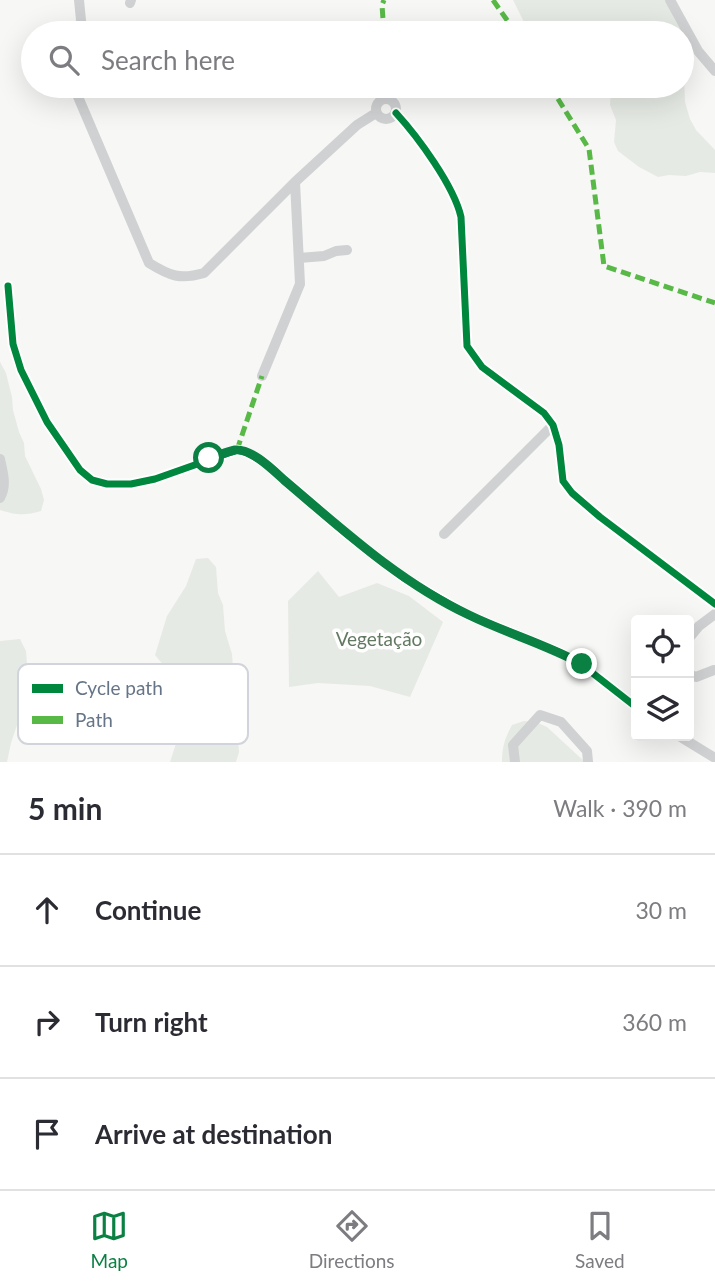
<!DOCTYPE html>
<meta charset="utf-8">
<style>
body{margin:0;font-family:Lato,sans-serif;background:#f2f2f3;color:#2b2b33}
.controls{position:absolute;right:21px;bottom:21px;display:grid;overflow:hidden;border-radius:7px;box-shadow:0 7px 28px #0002}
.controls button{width:63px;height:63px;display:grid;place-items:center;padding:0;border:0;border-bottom:2px solid #e1e1e2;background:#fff;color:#2b2b33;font:35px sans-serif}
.stop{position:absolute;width:21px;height:21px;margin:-16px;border:5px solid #0b8043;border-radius:50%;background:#fff}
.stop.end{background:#0b8043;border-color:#fff;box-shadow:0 2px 7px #0008}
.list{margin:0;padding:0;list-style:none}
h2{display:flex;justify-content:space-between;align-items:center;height:91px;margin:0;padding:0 28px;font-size:30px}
h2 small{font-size:23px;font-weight:400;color:#7c7c81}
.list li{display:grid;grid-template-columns:46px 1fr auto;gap:21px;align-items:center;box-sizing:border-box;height:112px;padding:0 28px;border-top:2px solid #e1e1e2}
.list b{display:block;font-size:26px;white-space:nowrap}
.list em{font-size:23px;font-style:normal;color:#7c7c81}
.icon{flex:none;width:38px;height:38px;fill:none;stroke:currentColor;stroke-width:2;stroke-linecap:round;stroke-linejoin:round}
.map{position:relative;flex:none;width:715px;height:762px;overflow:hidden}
.search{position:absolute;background:#fff;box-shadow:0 7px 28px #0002;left:21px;right:21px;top:21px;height:77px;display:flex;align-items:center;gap:18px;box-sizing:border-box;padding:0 24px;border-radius:38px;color:#7c7c81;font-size:26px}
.sheet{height:427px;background:#fff}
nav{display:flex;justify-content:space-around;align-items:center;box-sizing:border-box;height:98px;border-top:2px solid #e1e1e2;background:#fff;font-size:19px;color:#7c7c81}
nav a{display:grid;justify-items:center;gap:4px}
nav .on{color:#0b8043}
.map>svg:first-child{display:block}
</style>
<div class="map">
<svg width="715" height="762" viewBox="0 0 715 762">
<rect width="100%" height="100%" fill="#f7f7f6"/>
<path fill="#e6eae4" d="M513,0H665L686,40L691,59L684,76L685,102L690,119L696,130L715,150V173L700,172L686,176L669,175L658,177L639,167L618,151L614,142L616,120L610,105L611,90L608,86H682V33H552L524,22Z
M0,362L6,373L12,397L13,410L19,432L24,443L25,456L41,489L44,500L41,511C24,516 16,515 0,510Z
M208,558L216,567L218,593L223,605L225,631L232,654L239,752L236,762H170L181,728L182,716L180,690L175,679L155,655L167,616L186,586L196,559Z
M318,571L339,597L377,583L409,596L443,622L410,697L370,686L318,683L289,687L288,601Z
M20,639L26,651L29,689L11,743L7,762H0V641Z
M524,721L536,722L547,727L585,762H502C502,747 505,738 512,725Z"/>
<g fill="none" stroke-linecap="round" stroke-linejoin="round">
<path stroke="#d0d1d2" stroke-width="10" d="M79,0L81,20L79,33
M670,0L698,51L715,71
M130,3L131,0
M75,86L76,92L149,263C170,276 180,280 204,273L295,182L357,125L376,113
M376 109a10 10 0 1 1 20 0a10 10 0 1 1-20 0Z
M396,113C418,137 454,186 461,217L467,346L482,367L544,413L553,425L559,445L563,481L572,493L600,517L715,604
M299,258L324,256L336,251L347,250
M8,286L13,344L21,370L47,422L80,470L92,480L107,484H131L155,479L237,450L245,452L264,462L348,535L404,578L468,615L561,653L581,664L636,707
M262,376L300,284L295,182
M0,459C3,473 7,485 0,498
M444,534L553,425
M689,638L699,626L715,614
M689,674L696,677L714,670
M679,736L715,758
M515,762L513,745L540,715L561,722L587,751L588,762"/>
<path stroke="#58b947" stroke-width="5" stroke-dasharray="10 5" stroke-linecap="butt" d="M493,0L516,33
M384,33L382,5L384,0
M550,86L589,149L604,266L715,303
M237,450L262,376"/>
<defs>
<path id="cycleway" d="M396,113C418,137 454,186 461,217L467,346L482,367L544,413L553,425L559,445L563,481L572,493L600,517L715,604
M8,286L13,344L21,370L47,422L80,470L92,480L107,484H131L155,479L237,450L245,452L264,462L348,535L404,578L468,615L561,653L581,664L636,707"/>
</defs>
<use href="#cycleway" stroke="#fff" stroke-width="11"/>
<use href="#cycleway" stroke="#00873e" stroke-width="7"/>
</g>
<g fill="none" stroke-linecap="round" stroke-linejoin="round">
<path stroke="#0b8043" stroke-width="9" d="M209,458C217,456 226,452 235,450C251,448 273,470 284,480C342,529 399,582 469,615C506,633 545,644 582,664"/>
</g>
<g text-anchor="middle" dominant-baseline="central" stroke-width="7" stroke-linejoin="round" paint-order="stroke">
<g font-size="19" fill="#627961" stroke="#fff">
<text x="379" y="638">Vegetação</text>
</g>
</g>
<rect x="18" y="664" width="230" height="80" rx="10" fill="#fff" stroke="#d1d5db" stroke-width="2"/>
<rect x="32" y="684" width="31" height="9" fill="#00873e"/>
<rect x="32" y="716" width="31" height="8" fill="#58b947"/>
<g font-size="19" fill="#657487">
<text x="75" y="695">Cycle path</text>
<text x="75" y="727">Path</text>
</g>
</svg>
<div class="controls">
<button><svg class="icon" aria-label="locate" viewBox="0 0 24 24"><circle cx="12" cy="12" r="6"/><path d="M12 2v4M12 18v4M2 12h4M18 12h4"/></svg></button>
<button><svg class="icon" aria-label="layers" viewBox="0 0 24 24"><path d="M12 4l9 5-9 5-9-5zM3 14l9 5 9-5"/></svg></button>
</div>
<div class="stop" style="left:209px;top:458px"></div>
<div class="stop end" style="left:582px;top:664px"></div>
<div class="search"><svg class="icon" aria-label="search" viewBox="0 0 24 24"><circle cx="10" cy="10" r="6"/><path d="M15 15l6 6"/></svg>Search here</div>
</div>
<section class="sheet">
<h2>5 min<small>Walk · 390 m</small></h2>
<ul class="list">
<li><svg class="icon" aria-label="ahead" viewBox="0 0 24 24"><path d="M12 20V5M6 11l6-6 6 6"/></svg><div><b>Continue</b></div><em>30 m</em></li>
<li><svg class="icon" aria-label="right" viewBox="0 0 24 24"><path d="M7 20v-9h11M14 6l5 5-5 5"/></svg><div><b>Turn right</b></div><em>360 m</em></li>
<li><svg class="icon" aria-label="arrive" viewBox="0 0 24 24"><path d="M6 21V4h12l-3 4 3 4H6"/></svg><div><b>Arrive at destination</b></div></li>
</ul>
</section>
<nav>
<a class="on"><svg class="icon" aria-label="map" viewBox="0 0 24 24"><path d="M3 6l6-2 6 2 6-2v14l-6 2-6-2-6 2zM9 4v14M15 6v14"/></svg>Map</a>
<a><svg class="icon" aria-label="directions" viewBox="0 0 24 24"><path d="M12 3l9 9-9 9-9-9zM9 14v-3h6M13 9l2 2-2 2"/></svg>Directions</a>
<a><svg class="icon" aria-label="saved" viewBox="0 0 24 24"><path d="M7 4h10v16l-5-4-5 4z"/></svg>Saved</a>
</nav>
